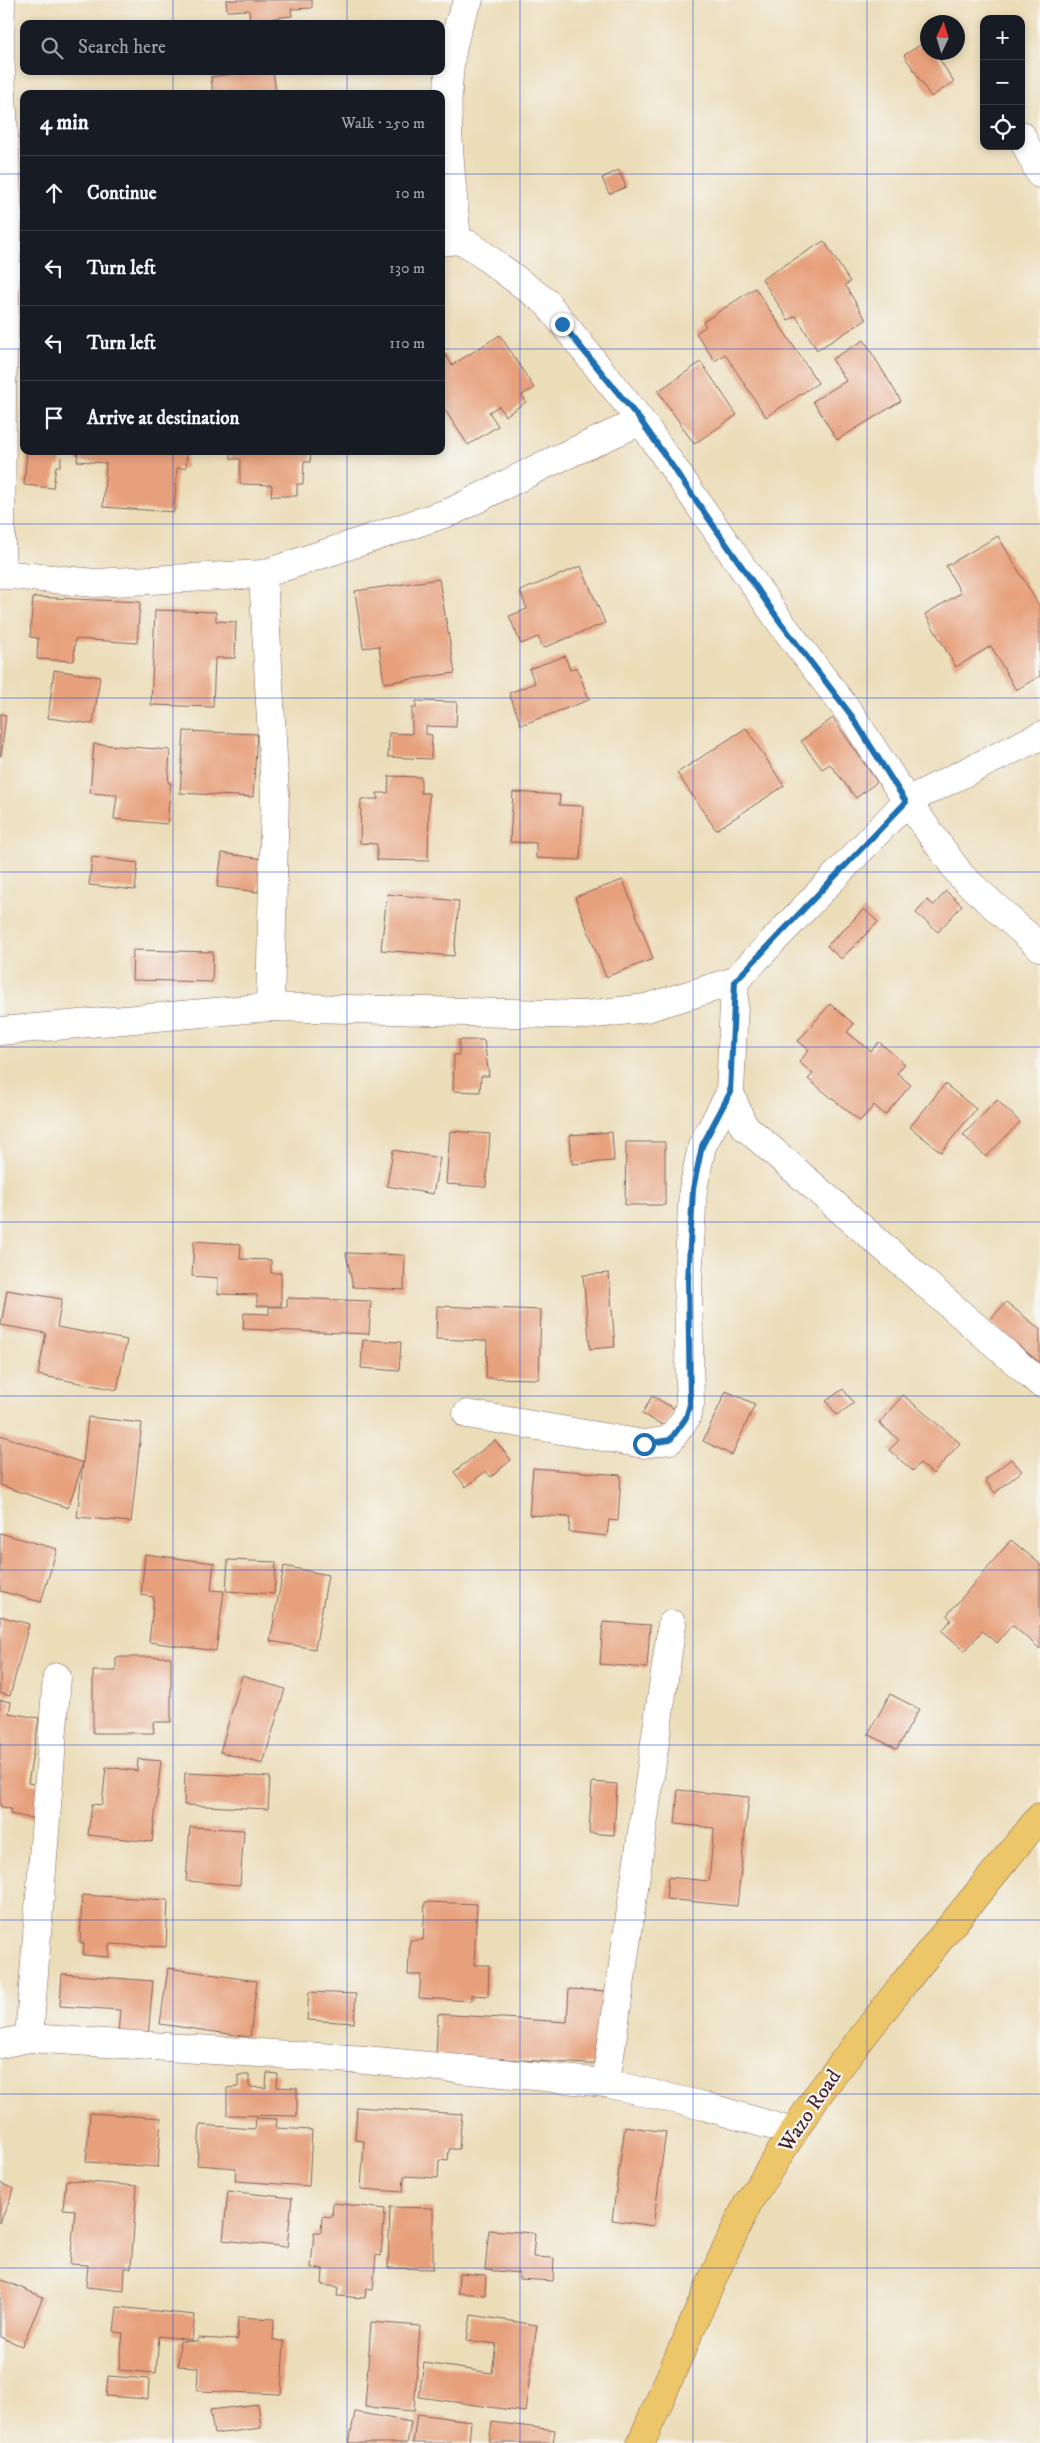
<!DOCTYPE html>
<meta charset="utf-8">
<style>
body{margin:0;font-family:"IM FELL DW Pica",serif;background:#20242c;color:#f1f3f6}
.controls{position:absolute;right:15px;top:15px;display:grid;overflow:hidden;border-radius:10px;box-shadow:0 2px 8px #0003}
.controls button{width:45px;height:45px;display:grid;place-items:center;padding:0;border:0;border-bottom:1px solid #363941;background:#171b24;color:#f1f3f6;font:25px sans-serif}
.compass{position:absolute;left:920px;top:15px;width:45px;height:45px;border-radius:50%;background:#171b24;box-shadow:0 2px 8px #0003;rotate:4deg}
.stop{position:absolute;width:15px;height:15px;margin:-11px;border:4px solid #1f6fb2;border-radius:50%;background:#fff}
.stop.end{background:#1f6fb2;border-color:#fff;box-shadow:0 1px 5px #0008}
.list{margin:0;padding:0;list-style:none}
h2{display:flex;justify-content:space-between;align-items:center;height:65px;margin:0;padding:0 20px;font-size:21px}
h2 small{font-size:16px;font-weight:400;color:#9ea1a6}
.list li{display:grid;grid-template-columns:32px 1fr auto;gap:15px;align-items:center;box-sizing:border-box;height:75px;padding:0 20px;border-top:1px solid #363941}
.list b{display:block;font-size:19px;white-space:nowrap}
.list em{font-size:16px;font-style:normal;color:#9ea1a6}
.icon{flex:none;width:28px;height:28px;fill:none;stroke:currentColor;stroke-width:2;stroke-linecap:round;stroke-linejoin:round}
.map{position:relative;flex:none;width:1040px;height:2443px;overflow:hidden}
.search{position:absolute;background:#171b24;box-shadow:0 2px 8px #0003;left:20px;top:20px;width:425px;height:55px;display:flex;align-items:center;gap:12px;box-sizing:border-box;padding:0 18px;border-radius:10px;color:#9ea1a6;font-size:19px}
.panel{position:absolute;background:#171b24;box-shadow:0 2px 8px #0003;left:20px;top:90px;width:425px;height:365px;border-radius:10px}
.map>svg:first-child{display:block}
</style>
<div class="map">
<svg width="1040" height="2443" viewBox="0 0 1040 2443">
<rect width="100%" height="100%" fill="#f6f6f2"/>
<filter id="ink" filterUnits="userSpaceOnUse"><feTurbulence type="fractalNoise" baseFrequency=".02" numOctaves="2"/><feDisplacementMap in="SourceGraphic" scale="10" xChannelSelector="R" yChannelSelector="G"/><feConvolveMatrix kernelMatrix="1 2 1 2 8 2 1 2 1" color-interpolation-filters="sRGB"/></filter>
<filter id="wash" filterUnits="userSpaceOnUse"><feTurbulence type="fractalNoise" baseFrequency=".0096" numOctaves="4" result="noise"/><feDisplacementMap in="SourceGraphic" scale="20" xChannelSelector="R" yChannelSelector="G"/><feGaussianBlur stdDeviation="1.12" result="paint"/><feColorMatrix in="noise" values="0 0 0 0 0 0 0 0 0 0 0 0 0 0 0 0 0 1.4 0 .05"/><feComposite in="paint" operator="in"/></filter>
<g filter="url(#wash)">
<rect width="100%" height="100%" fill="#ecddb9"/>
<g id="blocks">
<path fill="#e7a07b" d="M226,0H312V8L291,9L292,16L273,18L274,24H250L249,10L227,11Z
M928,40V52H935L954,82L931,97L904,55Z
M253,71H273L276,94H213L211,77Z
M619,170L626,187L609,194L602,178Z
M824,241L850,282L845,285L866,320L817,350L796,316L788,320L762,279Z
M755,288L818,383L766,417L725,354L715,361L696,333L706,326L703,322Z
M500,335L534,388L522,395L526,402L505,416L499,406L489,412L498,426L468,445L441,404V356L445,354L452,365Z
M864,340L901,401L837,440L813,401L846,381L832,359Z
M701,362L737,415L694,444L658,391Z
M27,451H62L60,466H56L53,488L24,485Z
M78,451H187L186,468H177L174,512L103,507L106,463L77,461Z
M231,451H311L310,462H304L303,484H297V496H271L272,485L240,484V459H231Z
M998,536L1040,607V676L1016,690L991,646L956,667L925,614L961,593L946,566Z
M581,566L605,623L543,648L538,637L521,644L509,616L527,609L520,591Z
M439,579L455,673L384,683L379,646L363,648L355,591Z
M33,597L140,602L137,643L75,639L74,661L37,659L38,638L30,637Z
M155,610L216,612V621L236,622L235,658H215L213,707L151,705Z
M565,656L570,670L577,667L589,700L521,725L509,693L535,683L529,669Z
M54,670L100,677L93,724L48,718Z
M416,701L457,702L456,727L426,726V734L432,735L431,759L388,757L389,733L412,734V708H416Z
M0,714L6,715L1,756H0Z
M833,718L877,782L856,798L830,764L822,769L801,741Z
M746,728L784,786L716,830L677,773Z
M184,731L257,734L253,797L180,793Z
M94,744L170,750L168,783H171L167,824L114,819L117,795L90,793Z
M389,776L421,777V793H429L428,861L377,860V844L360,843L361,799H378L377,793H388Z
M513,792L560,795L559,805L583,806L580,860L536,858V843L510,842Z
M222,853L263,859L258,892L217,887Z
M92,857L138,863L135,890L89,885Z
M623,880L653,959L606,977L575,897Z
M946,891L962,905L938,932L916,913L927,900L934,905Z
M387,894L459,901L454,956L381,950Z
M864,909L878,922L841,959L827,946Z
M133,950L213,952L212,982L132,980Z
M830,1004L854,1024L847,1032L871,1051L879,1042L905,1064L897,1073L911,1085L885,1115L874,1105L860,1121L808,1079L813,1074L799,1062L809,1050L798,1041Z
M459,1040H484L489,1076H481L480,1092L453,1091L454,1055H459Z
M945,1084L976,1109L941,1152L910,1127Z
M997,1100L1020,1122L986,1157L963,1135Z
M450,1131L490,1134L486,1187L446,1184Z
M612,1132L614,1161L572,1164L570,1135Z
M626,1142H665V1205H625Z
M393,1150L440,1158L433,1194L387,1186Z
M194,1241L241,1244L240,1259L271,1260V1273H281V1306H257V1295L218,1294V1278L192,1276Z
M346,1253L405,1255L404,1290L353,1287Z
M609,1273L615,1347L590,1349L583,1275Z
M7,1290L62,1299L57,1327L127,1340L117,1390L38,1375L46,1333L1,1325Z
M287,1298L371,1301L369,1334L243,1329L244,1313L269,1314V1307H287Z
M1006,1302L1040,1329V1363L989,1321Z
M437,1306L541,1310L539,1379L486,1378L487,1341L436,1339Z
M363,1340L401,1342L399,1371L361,1368Z
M843,1389L854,1403L837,1415L826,1401Z
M726,1391L755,1404L732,1455L703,1441Z
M903,1395L960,1443L933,1474L920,1463L913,1471L889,1450L899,1440L879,1423Z
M652,1396L675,1409L665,1426L642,1414Z
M88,1417L142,1423L131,1522L77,1517L83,1463L68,1508L0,1485V1435L83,1463Z
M495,1440L511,1460L491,1477L486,1471L466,1487L454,1472Z
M1011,1459L1022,1471L995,1493L985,1480Z
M533,1468L621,1475L618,1521L609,1520L607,1536L569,1532L570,1517L529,1515Z
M0,1533L57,1549L41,1602L0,1591Z
M1011,1540L1040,1564V1649L1012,1625L997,1643L982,1631L965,1651L942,1631L951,1620L947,1615Z
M145,1554L214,1563L211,1590L224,1591L216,1651L149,1642L154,1597L141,1595Z
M228,1560L276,1562L274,1594L226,1591Z
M284,1566L328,1575L315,1649L270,1641Z
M0,1616L29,1624L10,1696L0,1693Z
M603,1622L650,1625L647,1668L600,1664Z
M116,1657H171V1722H153L154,1733H93V1671H116Z
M242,1676L285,1689L263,1764L220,1752Z
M890,1694L919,1709L897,1749L868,1734Z
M0,1700L11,1702L9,1713L39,1718L28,1783L42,1786L36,1819L10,1814L11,1809L0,1806Z
M138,1759L161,1761L152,1842L88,1835L92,1804L102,1805L106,1767L137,1771Z
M185,1773L270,1777L268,1809L184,1805Z
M592,1782L617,1784L614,1835L589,1833Z
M678,1790L749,1797L737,1906L666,1899L668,1877L709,1881L714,1828L675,1824Z
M190,1827L244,1830L240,1885L186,1881Z
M82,1895L168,1900L166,1947L109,1944V1957L83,1955L84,1943H80Z
M425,1902L477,1904L474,1965H489L488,1996L472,1995V2001L419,1998L421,1975H408L410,1940H423Z
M168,1968L257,1981L250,2037L160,2024Z
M62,1974L153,1981L148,2037L118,2034L120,2010L60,2006Z
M569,1989L608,1991L605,2065L436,2055L438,2014L567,2022Z
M309,1992L356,1994L354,2023L307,2020Z
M267,2073L278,2074L277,2087L297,2088V2116L227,2115V2088L238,2087V2075H249V2087L266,2088Z
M357,2107L462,2114L459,2149H449L448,2161L439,2160L438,2178L404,2176L403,2192L361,2189L364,2141L355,2140Z
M90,2113L161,2118L158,2167L86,2162Z
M256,2118L277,2119L276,2128L312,2130L309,2186L235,2181L236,2168L197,2165L200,2125L255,2129Z
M625,2126L666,2132L653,2226L612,2220Z
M66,2180L137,2186L131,2268H125L124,2291L86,2287L88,2265L70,2264L75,2210L63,2209Z
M0,2183L14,2189L0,2223Z
M228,2191L292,2198L287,2247L223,2240Z
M333,2203L385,2209L381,2256L376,2255L373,2290L366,2289L365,2298L337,2296L338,2287L322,2285L323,2269L311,2268L314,2232H321L322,2216L332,2217Z
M390,2207L433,2208V2269L388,2268Z
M489,2230L535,2233L533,2257L554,2258L553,2281L519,2279L520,2273L485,2270Z
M459,2273L486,2275L485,2295L458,2293Z
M0,2279L43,2297L22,2346L0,2337Z
M117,2307L195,2315L192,2340L159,2336L156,2373L119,2370L123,2333L114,2332Z
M471,2315L537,2325L525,2412L419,2397L424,2363L492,2373L496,2344L467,2340Z
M238,2317L274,2319L273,2341H284L281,2394L197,2391L198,2367L178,2366L180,2341L198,2342V2338L237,2340Z
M371,2322L420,2326L414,2411L365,2407Z
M108,2376L149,2379L148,2399L106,2396Z
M258,2404L261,2428L214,2434L210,2410Z
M355,2412L411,2422L407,2443H349Z
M417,2414L471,2421L469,2443H413Z
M492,2422L555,2430L553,2443H489Z"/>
</g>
</g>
<g filter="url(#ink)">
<use href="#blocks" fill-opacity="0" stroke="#83625d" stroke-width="1"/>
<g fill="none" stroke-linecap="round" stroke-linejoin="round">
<defs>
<path id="minor" d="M1,0L0,51L8,215L2,395L1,574
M1021,135L1040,174
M457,240C451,170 434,63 469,0
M441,242L457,240L470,245L546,302L641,421L781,623L851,715L907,801L962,877L1040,947
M0,574L95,583L263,574L453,511L544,465L641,421
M263,574L275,794L270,1007
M735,981L730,1093L743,1125L1040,1383
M0,1031L270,1007L587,1015L646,1008L735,981L907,801L1040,736
M467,1414L644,1444L670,1440L686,1418L690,1404L688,1281L693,1189L702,1146L730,1093
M29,2038L57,1677
M0,2044L29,2038L366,2060L606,2083L704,2106L794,2132
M606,2083L672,1624"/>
<path id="major" d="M641,2443L720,2262L748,2203L816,2097L904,1983L1040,1817"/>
</defs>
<use href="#minor" stroke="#83625d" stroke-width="29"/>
<use href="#major" stroke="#83625d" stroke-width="29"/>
<use href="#minor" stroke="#fff" stroke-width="28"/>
<use href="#major" stroke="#ecc669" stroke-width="28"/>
</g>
</g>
<g fill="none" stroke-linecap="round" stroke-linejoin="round" filter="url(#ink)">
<path stroke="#1f6fb2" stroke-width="6" d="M562,324L641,421L781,623L851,715L906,802L735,981L730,1093L702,1146L693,1189L688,1281L690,1404L686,1418L670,1440L644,1444"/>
</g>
<path fill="none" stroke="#1d4ed8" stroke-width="1" stroke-opacity="0.55" d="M173,0V24M347,0V24M520,0V2443M693,0V2443M867,0V2443M173,71V94M347,71V94M0,174H24M441,174H1040M0,349H24M441,349H1040M173,451V2443M347,451V2443M0,524H1040M0,698H1040M0,872H1040M0,1047H1040M0,1222H1040M0,1396H1040M0,1570H1040M0,1745H1040M0,1920H1040M0,2094H1040M0,2268H1040"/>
<g text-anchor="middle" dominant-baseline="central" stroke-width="4.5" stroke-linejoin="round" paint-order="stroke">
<g font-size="21" fill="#4a1f2b" stroke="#f6f6f2">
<text transform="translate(810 2111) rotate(-56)">Wazo Road</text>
</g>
</g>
</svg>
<div class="controls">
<button>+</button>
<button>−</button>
<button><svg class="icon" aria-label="locate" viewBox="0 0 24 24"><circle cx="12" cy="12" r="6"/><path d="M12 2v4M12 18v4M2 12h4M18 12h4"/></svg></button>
</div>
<svg class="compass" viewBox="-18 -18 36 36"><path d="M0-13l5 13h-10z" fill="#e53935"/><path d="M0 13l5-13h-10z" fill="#9ea1a6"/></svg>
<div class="stop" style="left:644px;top:1444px"></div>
<div class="stop end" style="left:562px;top:324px"></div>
<div class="search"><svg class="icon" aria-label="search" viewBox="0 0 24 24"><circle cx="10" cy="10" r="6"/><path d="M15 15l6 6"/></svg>Search here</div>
<section class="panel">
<h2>4 min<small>Walk · 250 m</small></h2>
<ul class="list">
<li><svg class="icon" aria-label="ahead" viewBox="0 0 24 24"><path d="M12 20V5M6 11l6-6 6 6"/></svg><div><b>Continue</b></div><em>10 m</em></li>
<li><svg class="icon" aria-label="left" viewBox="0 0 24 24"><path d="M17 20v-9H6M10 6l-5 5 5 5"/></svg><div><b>Turn left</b></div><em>130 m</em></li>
<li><svg class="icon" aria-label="left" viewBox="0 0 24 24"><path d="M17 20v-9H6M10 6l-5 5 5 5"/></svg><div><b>Turn left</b></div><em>110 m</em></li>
<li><svg class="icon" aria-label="arrive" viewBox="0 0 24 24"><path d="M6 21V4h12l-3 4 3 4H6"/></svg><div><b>Arrive at destination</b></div></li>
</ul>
</section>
</div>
